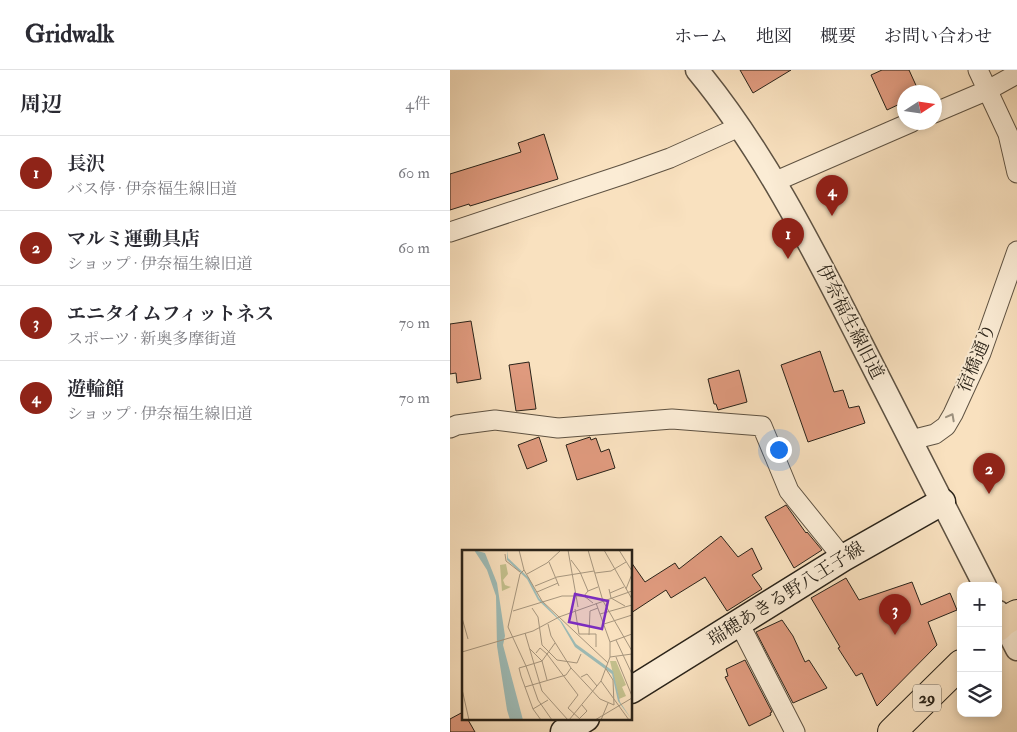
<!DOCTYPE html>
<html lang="ja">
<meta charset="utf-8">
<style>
body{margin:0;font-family:"IM FELL Double Pica","Noto Serif JP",serif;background:#f2f2f3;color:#2b2b33}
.controls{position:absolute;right:15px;bottom:15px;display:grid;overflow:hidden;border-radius:10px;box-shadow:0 2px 8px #0003}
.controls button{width:45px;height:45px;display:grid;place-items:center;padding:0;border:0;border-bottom:1px solid #e1e1e2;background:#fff;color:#2b2b33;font:25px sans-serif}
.compass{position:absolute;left:447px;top:15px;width:45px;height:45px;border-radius:50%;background:#fff;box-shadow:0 2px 8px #0003;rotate:78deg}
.you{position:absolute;left:328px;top:379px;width:18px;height:18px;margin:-12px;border:4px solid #fff;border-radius:50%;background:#1a73e8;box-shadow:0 0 0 8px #1a73e833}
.badge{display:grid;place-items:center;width:32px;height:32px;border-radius:50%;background:#8f2418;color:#fff;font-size:16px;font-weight:700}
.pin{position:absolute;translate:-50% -41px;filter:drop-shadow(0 1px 2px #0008)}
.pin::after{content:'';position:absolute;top:26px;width:18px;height:15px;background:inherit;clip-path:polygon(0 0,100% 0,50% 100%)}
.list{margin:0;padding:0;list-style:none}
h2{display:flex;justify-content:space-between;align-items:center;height:65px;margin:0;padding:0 20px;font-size:21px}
h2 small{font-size:16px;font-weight:400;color:#7c7c81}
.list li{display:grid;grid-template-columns:32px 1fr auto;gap:15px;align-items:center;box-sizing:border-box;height:75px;padding:0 20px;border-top:1px solid #e1e1e2}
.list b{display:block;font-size:19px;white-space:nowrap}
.list p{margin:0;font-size:16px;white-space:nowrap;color:#7c7c81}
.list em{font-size:16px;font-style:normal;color:#7c7c81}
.icon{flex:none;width:28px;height:28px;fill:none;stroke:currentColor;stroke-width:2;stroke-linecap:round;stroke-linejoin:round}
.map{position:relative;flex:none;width:567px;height:662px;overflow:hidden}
header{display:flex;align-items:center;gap:30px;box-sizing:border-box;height:70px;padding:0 25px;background:#fff;border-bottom:1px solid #e1e1e2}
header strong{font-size:24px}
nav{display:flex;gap:28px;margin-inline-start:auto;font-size:18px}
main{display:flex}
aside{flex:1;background:#fff}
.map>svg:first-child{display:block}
</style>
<header>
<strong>Gridwalk</strong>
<nav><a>ホーム</a><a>地図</a><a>概要</a><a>お問い合わせ</a></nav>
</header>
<main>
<aside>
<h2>周辺<small>4件</small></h2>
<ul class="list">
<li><span class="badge">1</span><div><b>長沢</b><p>バス停 · 伊奈福生線旧道</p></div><em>60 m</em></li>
<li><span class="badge">2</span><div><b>マルミ運動具店</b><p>ショップ · 伊奈福生線旧道</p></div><em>60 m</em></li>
<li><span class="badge">3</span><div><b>エニタイムフィットネス</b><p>スポーツ · 新奥多摩街道</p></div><em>70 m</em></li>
<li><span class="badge">4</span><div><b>遊輪館</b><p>ショップ · 伊奈福生線旧道</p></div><em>70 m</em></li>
</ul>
</aside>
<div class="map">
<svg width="567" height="662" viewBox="0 0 567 662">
<rect width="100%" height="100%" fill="#f9e1bf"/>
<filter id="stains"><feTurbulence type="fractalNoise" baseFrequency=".004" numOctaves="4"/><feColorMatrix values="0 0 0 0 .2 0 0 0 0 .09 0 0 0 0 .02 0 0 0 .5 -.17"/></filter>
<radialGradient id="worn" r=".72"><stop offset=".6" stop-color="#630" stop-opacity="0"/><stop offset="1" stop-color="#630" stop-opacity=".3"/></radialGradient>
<path fill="#df9a7e" stroke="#2a2319" d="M290,0H341L303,23Z
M432,0H459L469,22H454V32L437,40L421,5Z
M94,64L108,109L20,136L19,134L0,140V104L71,82L68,73Z
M21,251L31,309L7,313L6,303L0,304V254Z
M370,281L384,322L393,320L399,338L409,336L415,353L358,372L331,295Z
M79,292L86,339L66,341L59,295Z
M289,300L297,332L268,340L266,334H264L258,309Z
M89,367L97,391L77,399L68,375Z
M140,367L141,370L146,368L151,382L159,379L165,398L127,410L116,375Z
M336,435L356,463L357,462L372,480L344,498L315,447Z
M271,466L288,487L302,478L312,499L302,505L312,519L277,541L255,507L221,528L216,520L181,543V492L195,512L225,493L229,499Z
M396,508L409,530L462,512L471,535L500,523L507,540L478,552L487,575L427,636L412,603L406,606L388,578L390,577L361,528Z
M332,550L343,566L355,592L359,590L377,618L343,633L306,562Z
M295,590L322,642L320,643L321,645L299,656L275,607L278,606L276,599Z
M13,642L14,648H17L25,662H0V649Z"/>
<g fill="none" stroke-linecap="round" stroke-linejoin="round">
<defs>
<path id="minor" d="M528,0L558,64L567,103
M484,43L538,20L567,4
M324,112L462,52
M0,162L175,104L220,88L289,57
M0,358L7,355L45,350L108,358L222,349L312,356L339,421L393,488
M461,370L485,364L496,356L503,344L531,283L567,181
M289,553L345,662"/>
<path id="tertiary" d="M247,0C314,81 363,179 411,273C452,354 494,435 535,516
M548,542L567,579"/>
<path id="secondary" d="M181,620L393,488L492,432
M114,662L136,648"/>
<path id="primary" d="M548,557L553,552L567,544
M442,662L511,594"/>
</defs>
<use href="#minor" stroke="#5e5242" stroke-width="21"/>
<use href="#tertiary" stroke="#5e5242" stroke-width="25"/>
<use href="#secondary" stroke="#2a2319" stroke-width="29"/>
<use href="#primary" stroke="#2a2319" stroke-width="30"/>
<use href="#minor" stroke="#fbecd5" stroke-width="19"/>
<use href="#tertiary" stroke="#fbecd5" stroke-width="22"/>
<use href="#secondary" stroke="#fbecd5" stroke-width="26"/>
<use href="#primary" stroke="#f9e1bf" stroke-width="28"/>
</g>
<defs><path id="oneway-chevron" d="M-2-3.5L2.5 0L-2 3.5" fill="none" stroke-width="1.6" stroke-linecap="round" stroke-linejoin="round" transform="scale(1.25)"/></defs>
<use stroke="#9d9280" href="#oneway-chevron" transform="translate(501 347) rotate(-62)"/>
<g text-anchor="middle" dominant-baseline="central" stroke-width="4" stroke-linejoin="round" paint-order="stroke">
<rect fill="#fbecd5" stroke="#695f51" stroke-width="1" x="463" y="614.5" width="28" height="27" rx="4"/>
<g font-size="16" font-weight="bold" fill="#2a2319">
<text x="477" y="628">29</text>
</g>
<g font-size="18" fill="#2a2319" stroke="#fbecd5">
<text transform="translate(400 252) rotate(63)">伊奈福生線旧道</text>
<text transform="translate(527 288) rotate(-67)">宿橋通り</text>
<text transform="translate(336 524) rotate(-32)">瑞穂あきる野八王子線</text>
</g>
</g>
<g transform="translate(12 480)">
<rect width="170" height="170" fill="#f9e1bf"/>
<path d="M44,14L46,24L41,30L43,35L49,37L40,41L38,15ZM148,111H154L164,135L160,137L164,146L157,149Z" fill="#c4c18e"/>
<path d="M12,0L23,3L35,33L43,86L41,95L61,170H48L45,160L35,96L34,46L25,20ZM45,0L46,8L67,28L77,48L100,72L114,94L151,121L158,152L170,170L156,151L150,124L113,97L98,71L76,50L65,29L45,10Z" fill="#9ebcb7"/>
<path fill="none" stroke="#a6957d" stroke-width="1" d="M57,0L62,20L80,51L146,113M106,0L116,57M126,0L141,51L170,101M142,0L170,49M157,0L170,21M43,4L44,11L58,22M109,10L118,22L126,41M87,12L97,36M62,20L58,24L46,77L64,116L57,118L59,126L71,159L79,170M133,23L149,21L164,12M65,24L85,13L99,0M73,36L95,27L132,21M147,39L149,48L163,56M164,39L170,24M75,42L96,33M148,43L162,37M122,46L126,41L136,37M70,58L76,67L80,95L95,110L115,113L119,104M113,59L117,84M51,61L100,46H122L131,53M138,64L170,55M97,67L170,41M0,68L6,89M86,74L89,86L109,118L138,149L152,155L151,130L144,119M142,74L170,65M63,83L80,141L106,170M117,84H134V97M127,85L128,61L136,58M154,90L170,124M148,92L170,84M67,98L80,111L85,130M0,102L71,81L97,67M74,103L78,98L85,104L116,145L106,158L119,170M148,107L170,104M154,107L170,146M119,127L125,124L135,136M139,131L167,170M63,137L104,125L109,118M0,139L7,170M71,159L86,150M118,168L125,161L120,155M90,170L76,150L64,116L80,111L93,93M107,170L139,131L148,107V92L134,53M133,170L170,148M139,170L146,153"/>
<path fill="#7b2cbf" fill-opacity="0.15" stroke="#7b2cbf" stroke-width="2.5" d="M113,44L146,51L140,79L107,72Z"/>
<rect width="170" height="170" fill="none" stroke="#2a2319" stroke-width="2.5"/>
</g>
<rect width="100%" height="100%" filter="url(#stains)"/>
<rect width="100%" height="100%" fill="url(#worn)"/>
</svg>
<div class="controls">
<button>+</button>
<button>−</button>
<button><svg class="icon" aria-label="layers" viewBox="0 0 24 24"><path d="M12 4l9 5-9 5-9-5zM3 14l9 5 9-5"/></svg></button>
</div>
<svg class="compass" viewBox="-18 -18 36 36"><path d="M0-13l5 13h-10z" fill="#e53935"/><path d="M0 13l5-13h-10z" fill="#7c7c81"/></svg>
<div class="you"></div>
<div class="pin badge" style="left:338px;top:189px">1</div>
<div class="pin badge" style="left:539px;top:424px">2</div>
<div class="pin badge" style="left:445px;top:565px">3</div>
<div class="pin badge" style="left:382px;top:146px">4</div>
</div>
</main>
